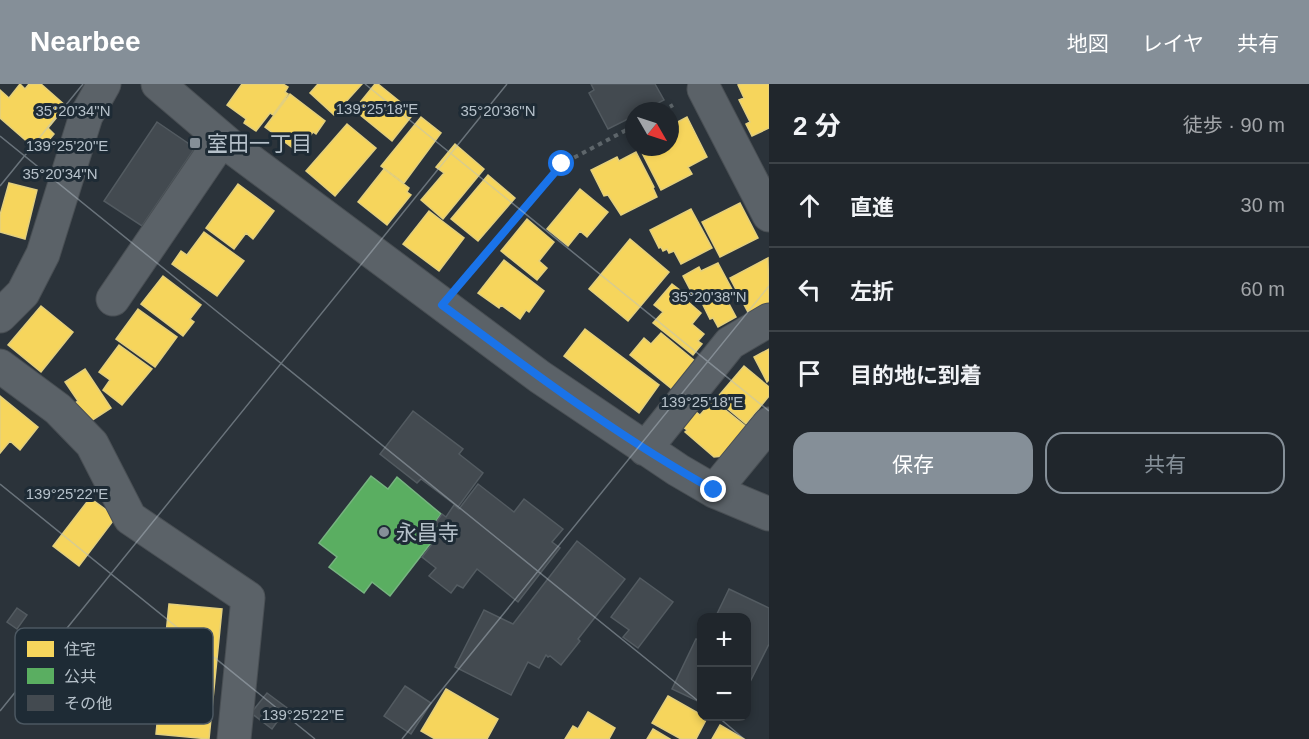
<!DOCTYPE html>
<html lang="ja">
<meta charset="utf-8">
<style>
body{margin:0;font-family:Helvetica,"Noto Sans JP",sans-serif;background:#282e34;color:#f1f3f6}
.controls{position:absolute;right:18px;bottom:18px;display:grid;overflow:hidden;border-radius:12px;box-shadow:0 3px 9px #0003}
.controls button{width:54px;height:54px;display:grid;place-items:center;padding:0;border:0;border-bottom:2px solid #3d4348;background:#20262c;color:#f1f3f6;font:30px sans-serif}
.compass{position:absolute;left:625px;top:18px;width:54px;height:54px;border-radius:50%;background:#20262c;box-shadow:0 3px 9px #0003;rotate:129deg}
.stop{position:absolute;width:18px;height:18px;margin:-14px;border:4px solid #1a73e8;border-radius:50%;background:#fff}
.stop.end{background:#1a73e8;border-color:#fff;box-shadow:0 2px 6px #0008}
.list{margin:0;padding:0;list-style:none}
h2{display:flex;justify-content:space-between;align-items:center;height:78px;margin:0;padding:0 24px;font-size:26px}
h2 small{font-size:20px;font-weight:400;color:#a2a5a9}
.list li{display:grid;grid-template-columns:39px 1fr auto;gap:18px;align-items:center;box-sizing:border-box;height:84px;padding:0 24px;border-top:2px solid #3d4348}
.list b{display:block;font-size:22px;white-space:nowrap}
.list em{font-size:20px;font-style:normal;color:#a2a5a9}
.actions{display:flex;gap:12px;padding:18px 24px}
.actions a{flex:1;padding:14px 0;border:2px solid #858f98;border-radius:18px;text-align:center;font-size:21px;color:#858f98}
.actions .main{background:#858f98;color:#fff}
.icon{flex:none;width:33px;height:33px;fill:none;stroke:currentColor;stroke-width:2;stroke-linecap:round;stroke-linejoin:round}
.map{position:relative;flex:none;width:769px;height:655px;overflow:hidden}
header{display:flex;align-items:center;gap:36px;box-sizing:border-box;height:84px;padding:0 30px;background:#858f98;color:#fff}
header strong{font-size:28px}
nav{display:flex;gap:33px;margin-inline-start:auto;font-size:21px}
main{display:flex}
aside{flex:1;background:#20262c}
.map>svg:first-child{display:block}
</style>
<header>
<strong>Nearbee</strong>
<nav><a>地図</a><a>レイヤ</a><a>共有</a></nav>
</header>
<main>
<div class="map">
<svg width="769" height="655" viewBox="0 0 769 655">
<rect width="100%" height="100%" fill="#2b333a"/>
<path fill="#f6d55c" stroke="#e3cf7d" stroke-width="1.5" d="M20,0L25,5L29,0H41L66,22L48,44L54,50L39,68L0,34V6L9,14Z
M242,0H283L288,3L285,8L288,10L273,31L270,29L256,47L244,39L246,35L227,21Z
M318,0H362L334,31L310,9Z
M375,0H378L414,29L392,57L354,26Z
M741,0H769V44L752,52L746,40L750,38L739,16L744,14L738,1Z
M290,10L325,37L316,50L313,48L298,68L265,43Z
M421,33L441,49L404,99L381,82Z
M687,33L707,73L688,83L692,90L661,106L639,63H670V42Z
M347,40L376,64L335,112L306,87Z
M455,60L484,85L443,135L421,116L444,89L436,83Z
M636,68L654,103L653,104L657,113L621,131L608,111L604,112L591,86L617,73L619,77Z
M384,85L409,104L407,108L411,111L387,141L358,118Z
M488,91L515,114L478,157L451,135Z
M9,99L37,106L25,155L0,148V131Z
M238,100L274,127L253,155L246,149L234,165L206,144Z
M580,105L608,128L587,153L580,147L568,162L547,145Z
M740,119L758,154L720,173L702,138Z
M691,125L712,164L681,180L674,167L669,169L667,165L663,167L661,163L659,164L650,146Z
M429,127L464,154L439,187L403,160Z
M527,135L554,158L539,177L547,184L537,196L501,167Z
M204,148L244,177L217,212L172,180L181,167L187,171Z
M630,155L669,188L628,237L589,205Z
M768,174L769,223L749,230L730,194Z
M504,176L544,207L529,228L526,226L520,235L501,221L499,224L478,209Z
M718,179L735,211L727,216L736,233L718,243L713,234L710,235L697,209L693,211L683,192L699,183L701,187Z
M163,192L201,221L190,235L194,238L183,252L141,220Z
M672,200L689,213L686,216L701,229L692,240L704,250L698,257L702,260L693,271L653,239L663,228L654,221Z
M41,222L73,248L41,288L8,261Z
M138,225L177,253L155,283L116,255Z
M585,245L659,301L639,329L564,272Z
M661,249L695,277L672,305L630,271L644,254L651,260Z
M119,261L152,285L122,321L103,306L110,296L99,288Z
M769,265V296L767,298L754,273Z
M744,282L769,303V312L746,340L716,315Z
M85,285L111,324L88,339L75,319L78,317L65,298Z
M0,312L38,343L20,366L10,357L0,369Z
M713,316L748,344L724,372L714,373L685,348L687,346L683,343L696,328L700,331Z
M90,414L116,433L79,482L53,462Z
M169,520L222,525L209,655L156,650Z
M446,605L498,635L487,655H435L421,647Z
M668,612L707,634L696,655H681L652,639Z
M588,628L615,644L609,655H565L573,642L578,645Z
M720,641L744,655H712Z
M653,645L670,655H647Z"/>
<path fill="#5aae61" stroke="#76b480" stroke-width="1.5" d="M371,392L388,405L397,393L441,430L434,440L441,446L390,512L372,498L364,509L329,483L337,473L319,459Z"/>
<path fill="#434a50" stroke="#535b61" stroke-width="1.5" d="M591,0H655L664,16L643,27H634V32L608,45L589,9L594,6Z
M157,38L195,64L142,142L104,117Z
M413,327L463,365L459,370L483,389L458,423L421,395L417,399L380,370Z
M478,400L514,428L524,415L563,445L552,458L560,464L518,518L477,485L463,504L457,501L451,509L429,492L436,484L422,473L443,446L435,440L442,430L446,433L454,421L459,425Z
M577,457L625,495L578,555L580,557L561,581L550,572L548,573L546,571L539,584L528,578L511,611L455,583L484,526L513,540Z
M640,494L673,518L638,564L623,553L629,546L611,533Z
M729,505L769,524V560L746,606V534H715Z
M17,524L27,531L17,545L7,538Z
M696,555L702,557V619L672,605Z
M405,602L431,619L411,650L384,632Z
M267,609L287,624L272,645L251,629Z"/>
<g fill="none" stroke-linecap="round" stroke-linejoin="round">
<defs>
<path id="minor" d="M158,0L233,64L540,293L678,386L714,407L769,430
M704,5L769,131
M113,215L222,55
M0,232L23,209L43,170L86,32L104,0
M0,282L58,325L92,360L130,434L248,514L234,655
M645,365L730,259L769,236
M714,407L769,340"/>
</defs>
<use href="#minor" stroke="#494f54" stroke-width="35"/>
<path stroke="#5e666b" stroke-width="4" stroke-dasharray="4.5 4.5" stroke-linecap="butt" d="M662,27L673,21
M466,193L562,80L634,42"/>
<use href="#minor" stroke="#5b6268" stroke-width="33"/>
</g>
<g fill="none" stroke-linecap="round" stroke-linejoin="round">
<path stroke="#1a73e8" stroke-width="8" d="M562,80L442,221C530,286 618,353 714,406"/>
</g>
<path fill="none" stroke="#b6c1ca" stroke-width="1.5" stroke-opacity="0.45" d="M365,0L769,327M0,52L702,620M0,102L83,0M0,400L315,655M0,627L507,0M717,632L744,655M402,655L769,202"/>
<g fill="#858f98" stroke="#1e2b35" stroke-width="2">
<rect x="189" y="53" width="12" height="12" rx="3"/>
<circle cx="384" cy="448" r="6"/>
</g>
<g text-anchor="middle" dominant-baseline="central" stroke-width="6" stroke-linejoin="round" paint-order="stroke">
<g font-size="21" fill="#b6c1ca" stroke="#1e2b35" text-anchor="start">
<text x="207" y="59">室田一丁目</text>
<text x="396" y="448">永昌寺</text>
</g>
</g>
<rect x="15" y="544" width="198" height="96" rx="9" fill="#1e2b35" stroke="#4c5862" stroke-width="1.5"/>
<rect x="27" y="557" width="27" height="16" fill="#f6d55c"/>
<rect x="27" y="584" width="27" height="16" fill="#5aae61"/>
<rect x="27" y="611" width="27" height="16" fill="#434a50"/>
<g font-size="16" fill="#b6c1ca">
<text x="64" y="571">住宅</text>
<text x="64" y="598">公共</text>
<text x="64" y="625">その他</text>
</g>
<g font-size="15" text-anchor="middle" fill="#b6c1ca" stroke="#1e2b35" stroke-width="6" stroke-linejoin="round" paint-order="stroke">
<text x="377" y="30">139°25'18"E</text>
<text x="498" y="32">35°20'36"N</text>
<text x="73" y="32">35°20'34"N</text>
<text x="67" y="67">139°25'20"E</text>
<text x="60" y="95">35°20'34"N</text>
<text x="709" y="218">35°20'38"N</text>
<text x="702" y="323">139°25'18"E</text>
<text x="67" y="415">139°25'22"E</text>
<text x="303" y="636">139°25'22"E</text>
</g>
</svg>
<div class="controls">
<button>+</button>
<button>−</button>
</div>
<svg class="compass" viewBox="-18 -18 36 36"><path d="M0-13l5 13h-10z" fill="#e53935"/><path d="M0 13l5-13h-10z" fill="#a2a5a9"/></svg>
<div class="stop" style="left:562px;top:80px"></div>
<div class="stop end" style="left:714px;top:406px"></div>
</div>
<aside>
<h2>2 分<small>徒歩 · 90 m</small></h2>
<ul class="list">
<li><svg class="icon" aria-label="ahead" viewBox="0 0 24 24"><path d="M12 20V5M6 11l6-6 6 6"/></svg><div><b>直進</b></div><em>30 m</em></li>
<li><svg class="icon" aria-label="left" viewBox="0 0 24 24"><path d="M17 20v-9H6M10 6l-5 5 5 5"/></svg><div><b>左折</b></div><em>60 m</em></li>
<li><svg class="icon" aria-label="arrive" viewBox="0 0 24 24"><path d="M6 21V4h12l-3 4 3 4H6"/></svg><div><b>目的地に到着</b></div></li>
</ul>
<div class="actions"><a class="main">保存</a><a>共有</a></div>
</aside>
</main>
